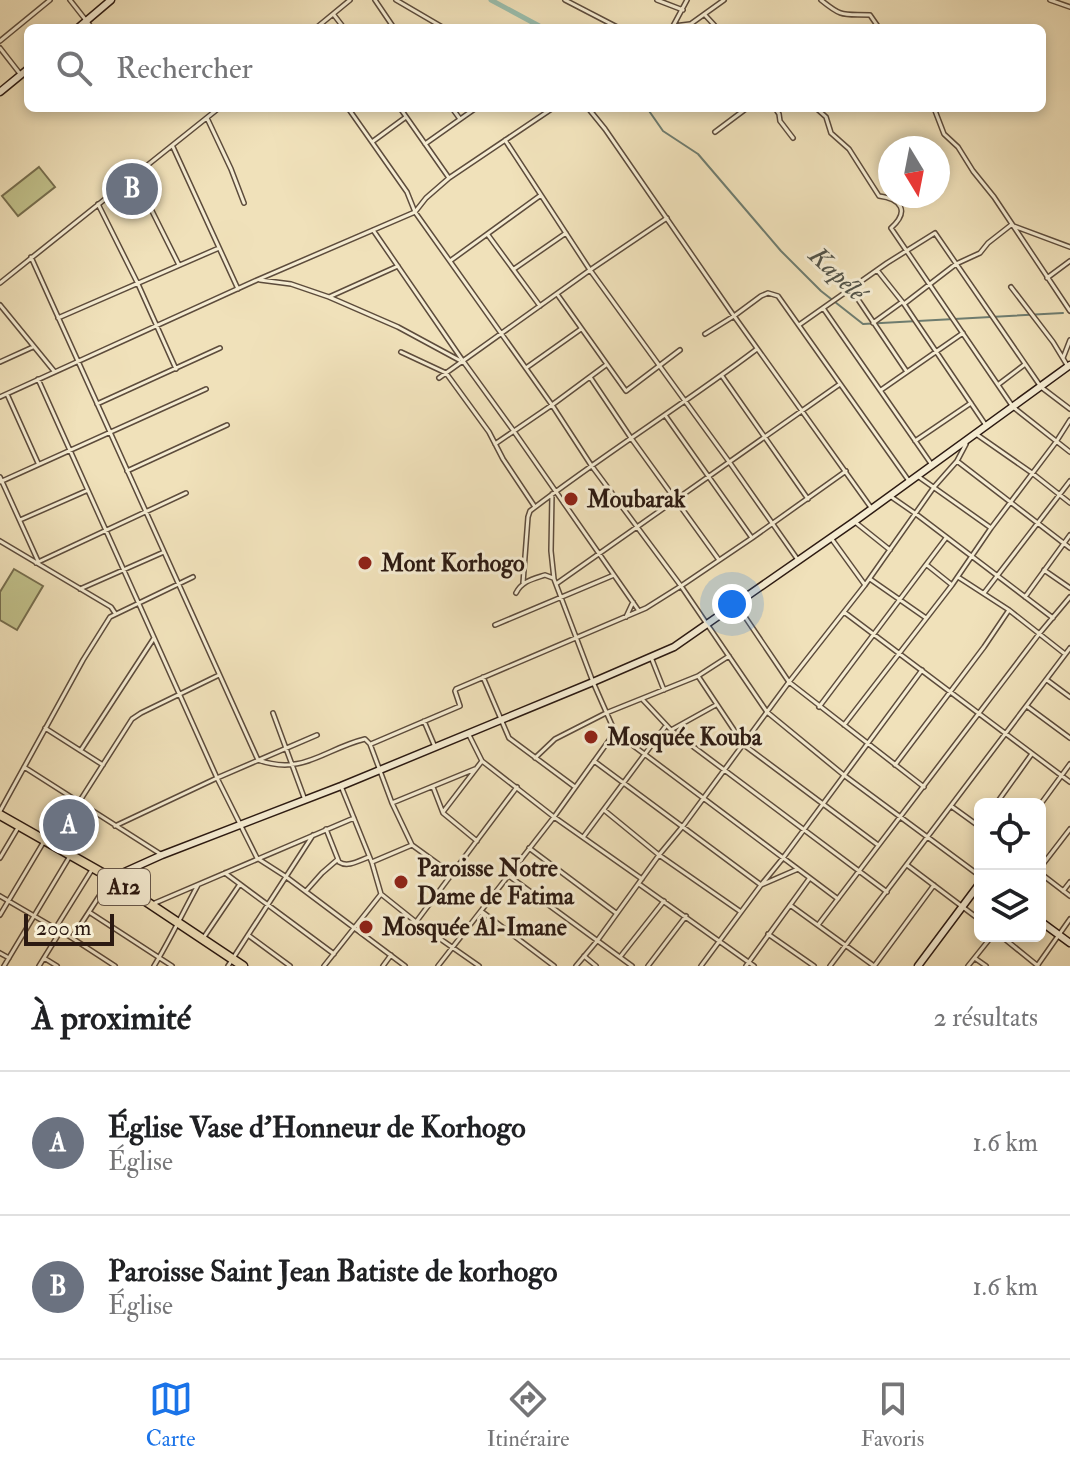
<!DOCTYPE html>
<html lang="fr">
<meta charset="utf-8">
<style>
body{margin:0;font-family:"IM FELL Double Pica",serif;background:#f6f6f6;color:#202124}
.controls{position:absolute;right:24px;bottom:24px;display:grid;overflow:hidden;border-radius:12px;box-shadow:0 4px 12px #0003}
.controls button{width:72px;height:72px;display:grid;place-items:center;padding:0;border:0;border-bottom:2px solid #e0e0e0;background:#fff;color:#202124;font:40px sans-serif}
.compass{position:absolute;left:878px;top:136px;width:72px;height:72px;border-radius:50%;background:#fff;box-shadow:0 4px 12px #0003;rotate:170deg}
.scale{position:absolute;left:24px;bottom:20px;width:90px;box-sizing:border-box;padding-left:8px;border:4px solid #2c1a12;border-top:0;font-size:22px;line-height:28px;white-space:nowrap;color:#2c1a12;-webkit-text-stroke:6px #f5ecd2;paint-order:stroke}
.you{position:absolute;left:732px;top:604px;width:28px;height:28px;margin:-20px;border:6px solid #fff;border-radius:50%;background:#1a73e8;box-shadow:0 0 0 12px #1a73e833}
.badge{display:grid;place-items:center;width:52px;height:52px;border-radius:50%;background:#1a73e8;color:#fff;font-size:26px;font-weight:700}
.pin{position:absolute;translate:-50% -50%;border:4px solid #fff;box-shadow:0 2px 8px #0006}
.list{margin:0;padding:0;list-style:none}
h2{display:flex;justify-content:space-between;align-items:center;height:104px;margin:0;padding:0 32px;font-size:34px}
h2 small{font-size:26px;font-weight:400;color:#757577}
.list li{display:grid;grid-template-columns:52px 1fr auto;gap:24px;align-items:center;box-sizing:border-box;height:144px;padding:0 32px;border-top:2px solid #e0e0e0}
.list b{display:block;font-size:30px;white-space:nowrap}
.list p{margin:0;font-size:26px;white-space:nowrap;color:#757577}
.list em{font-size:26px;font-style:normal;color:#757577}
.icon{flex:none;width:44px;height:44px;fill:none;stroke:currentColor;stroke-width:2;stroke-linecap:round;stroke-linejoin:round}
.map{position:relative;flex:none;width:1070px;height:966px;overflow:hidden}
.search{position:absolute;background:#fff;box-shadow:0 4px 12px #0003;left:24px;right:24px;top:24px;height:88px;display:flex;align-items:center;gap:20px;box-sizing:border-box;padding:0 28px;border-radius:12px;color:#757577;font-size:30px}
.sheet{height:392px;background:#fff}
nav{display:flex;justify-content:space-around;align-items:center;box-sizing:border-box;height:112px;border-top:2px solid #e0e0e0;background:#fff;font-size:22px;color:#757577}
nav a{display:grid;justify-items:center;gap:4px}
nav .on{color:#1a73e8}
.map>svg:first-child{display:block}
</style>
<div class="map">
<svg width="1070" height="966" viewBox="0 0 1070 966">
<rect width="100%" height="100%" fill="#f0e1ba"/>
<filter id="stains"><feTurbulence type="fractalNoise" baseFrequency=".0025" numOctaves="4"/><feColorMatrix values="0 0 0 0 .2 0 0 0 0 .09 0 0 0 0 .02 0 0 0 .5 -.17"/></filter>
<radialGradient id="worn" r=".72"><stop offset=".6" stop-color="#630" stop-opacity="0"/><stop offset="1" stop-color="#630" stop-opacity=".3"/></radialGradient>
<path fill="#c1c18b" stroke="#766e4e" stroke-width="2" d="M39,167L55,187L18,216L2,196Z
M14,569L43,586L17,630L0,620V592Z"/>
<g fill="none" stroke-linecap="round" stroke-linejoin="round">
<path stroke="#6e7c6f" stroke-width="2" d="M647,108L663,131L698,154L781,251L821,291L863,324L1063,313"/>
<path stroke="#9abead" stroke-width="5" d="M491,0L543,28"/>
<defs>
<path id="street" d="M70,0L92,28
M375,0L394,28
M396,0L444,28
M565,0L619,28
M657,0L683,10
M821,0C843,18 843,14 870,15L879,28
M1050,0L1070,7
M334,15L344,28
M705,15L717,28
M674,26L690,24
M316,28L350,0
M672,28L687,0
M688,28L692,23L724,0
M0,41L50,0
M0,48L21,75
M348,108L407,192L415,212L552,405L591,465L681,586L767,712L845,776L980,876
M400,108L449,178
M452,108L460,119
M588,108L605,129L734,316L872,509
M775,108L779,114L780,121L793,138
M816,108L826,117L831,133L849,149L879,196C901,199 910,211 891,228L1013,407L1070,452
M934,108L944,134L958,147L973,171L994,197L1070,311
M207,118L231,169L244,203
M715,132L747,108
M505,140L590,270L730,463L798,560
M372,142L406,117
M425,144L476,108
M173,147L238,289
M134,175L179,265
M98,204L138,284L176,369
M1011,225L1070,247
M373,230L463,361L513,430L639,611
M488,235L540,306
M31,257L258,760C303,776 324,749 365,739L370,744L392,803L412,845
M450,261L541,195
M514,269L566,233
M877,270L904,304L985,424
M1047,278L1070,261
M260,280L291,284L329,297L398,327L459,360
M0,283L219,108
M1011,287L1053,342L1067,365
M851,289L907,372
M557,294L626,391L680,350
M329,297L398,266
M904,304L956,264L980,253L988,243L1011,225
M0,305L54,371
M823,308L932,465
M58,318L219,248
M873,323L902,302
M799,325L887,263L935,233L1041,387L1070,409
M705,334L734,316L761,296L768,293L778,296L909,481
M401,352L446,373L489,432L503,459L535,507
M1063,358L1070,340
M0,362L33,347
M526,368L581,329
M722,376L808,499
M590,377L631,438L719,560
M439,378L590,270L667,218
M38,379L217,778L257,858L285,876L405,966
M999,384L1024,365
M881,390L963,333
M7,394L38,463
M0,397L257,280L415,212L426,198L449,178L553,108
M97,404L220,348
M665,415L752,538
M976,434L1032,473L1070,503
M915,441L971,403
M495,444L552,405L606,365
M957,461L1070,548
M127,471L227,425
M0,477L38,561
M919,477L991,528
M0,482L206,389
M552,494L551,551L554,579L593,682L615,732L838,899
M890,496L916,514L1053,618
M20,520L86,491
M855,522L890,550
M831,538L865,585
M0,541L111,607L115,613
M36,563L186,493
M927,565L952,585
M1044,570L1070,588
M958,577L1009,610L1065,654
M870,579L926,618
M523,583L528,517L530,511C604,454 683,405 757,349
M556,584L840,384
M80,589L164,552
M516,593C522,581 533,579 545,575L553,578
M984,593L1070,481
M1025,597L1070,535
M737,605L789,682L924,787
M844,612L1070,782
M626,617L633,602
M495,625L614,575
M651,657L664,690
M698,676L744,745L878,845
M483,677L509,738L575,787
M1047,680L1070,697
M642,699L671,730L887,892
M819,707L946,538
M1028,707L1070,738
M273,713L305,800
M424,721L435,747
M844,725L952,585L991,528L1056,442L1070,420
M45,728L103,765
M671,730L716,705
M469,735L482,761L554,817L642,879
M371,744L460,706L455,691L456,689L646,608L681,586L752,538L846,471
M81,750L154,638
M535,758L555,739L606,713L698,676L729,656
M594,761L761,885L798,869
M895,765L984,647L1009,610
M24,767L162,855
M341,786L372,863L381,894L416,922L479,966
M433,787L443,813L477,841
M392,803L475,769
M996,804L1031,755
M1040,805L1070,764
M951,806L980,827
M604,810L659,855L741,912
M0,811L83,660L110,617L193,577
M443,812L482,761
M115,826L217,778L317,735
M326,829L339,862C348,868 360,860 369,857
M584,836L665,727
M53,843L132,719L141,713L219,675
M529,848L616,913
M0,858L19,826
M372,862L412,845L452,874
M907,865L980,920
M1040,868L1070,829
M225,873L334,954
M1040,873L1070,896
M509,876L632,966
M639,884L754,966
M306,891L322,873L337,860
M1063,891L1070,882
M0,896L72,938L115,966
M155,903L354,818
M790,905L874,966
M481,911L554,966
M89,912L172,966
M0,915L43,843
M416,922L517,787
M818,925L1039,634L1070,597
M55,929L93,868
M768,934L814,966
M248,935L290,966
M1001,936L1038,966
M204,937L240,884
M72,938L109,881
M0,953L9,958
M584,956L596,966
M620,957L664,901
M44,958L57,966
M976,959L986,966
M875,965L934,885
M4,966L70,856
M39,966L60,932
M154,966C170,940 183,912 198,885
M228,966L313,835
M324,966L381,894
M383,966L391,955
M438,966L554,817L615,732
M576,966L597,941L659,855L683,826L789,682L865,585L934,487L957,461L966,444
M648,966L686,916
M701,966L761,885L783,858L922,670
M746,966L809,879
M830,966L1070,648
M968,966L992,936
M1037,966L1070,919"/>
<path id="secondary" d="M78,28L111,0
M0,92L28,69
M111,878L162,855L341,786L593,682L674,647L855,521L1070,365
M1040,921L1070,943
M918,966L980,883"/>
<path id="primary" d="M0,815L111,878L243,966"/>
</defs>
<use href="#street" stroke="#5d4c3c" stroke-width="6"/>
<use href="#secondary" stroke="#2c1a12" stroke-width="9"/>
<use href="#primary" stroke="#2c1a12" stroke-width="11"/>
<use href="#street" stroke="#f5ecd2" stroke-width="3"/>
<use href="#secondary" stroke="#f5ecd2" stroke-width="6"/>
<use href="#primary" stroke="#f0e1ba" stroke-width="8"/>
</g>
<g fill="#8f2418" stroke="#f5ecd2" stroke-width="3">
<circle cx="571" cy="499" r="8"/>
<circle cx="365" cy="563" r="8"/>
<circle cx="591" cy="737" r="8"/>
<circle cx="401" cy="882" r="8"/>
<circle cx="366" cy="927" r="8"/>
</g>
<g text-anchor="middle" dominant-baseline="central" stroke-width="6" stroke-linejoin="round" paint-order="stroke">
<rect fill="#f5ecd2" stroke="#68594c" stroke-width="2" x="98" y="869" width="52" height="36" rx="6"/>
<g font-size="22" font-weight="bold" fill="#2c1a12">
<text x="124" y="887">A12</text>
</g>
<g font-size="24" font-weight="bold" fill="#2c1a12" stroke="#f5ecd2" text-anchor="start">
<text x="587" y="499">Moubarak</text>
<text x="381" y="563">Mont Korhogo</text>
<text x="607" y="737">Mosquée Kouba</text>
<text x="417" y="868">Paroisse Notre<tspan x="417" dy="28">Dame de Fatima</tspan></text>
<text x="382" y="927">Mosquée Al-Imane</text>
</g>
<g font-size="26" font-style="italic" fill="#525348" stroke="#f5ecd2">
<text transform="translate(837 274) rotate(43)">Kapélé</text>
</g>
</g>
<rect width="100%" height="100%" filter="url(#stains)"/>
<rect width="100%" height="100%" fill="url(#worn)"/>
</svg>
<div class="controls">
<button><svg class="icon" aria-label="locate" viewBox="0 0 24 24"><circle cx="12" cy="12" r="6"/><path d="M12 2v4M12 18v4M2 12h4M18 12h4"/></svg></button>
<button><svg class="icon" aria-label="layers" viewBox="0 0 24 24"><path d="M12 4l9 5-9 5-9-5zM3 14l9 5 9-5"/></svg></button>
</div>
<svg class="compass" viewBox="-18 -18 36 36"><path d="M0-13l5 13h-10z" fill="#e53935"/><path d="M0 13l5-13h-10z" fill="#757577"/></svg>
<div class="scale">200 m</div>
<div class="you"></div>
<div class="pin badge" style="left:69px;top:825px;background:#6b7280">A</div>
<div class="pin badge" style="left:132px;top:189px;background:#6b7280">B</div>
<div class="search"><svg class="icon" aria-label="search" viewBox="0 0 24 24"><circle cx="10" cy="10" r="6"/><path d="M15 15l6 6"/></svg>Rechercher</div>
</div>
<section class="sheet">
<h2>À proximité<small>2 résultats</small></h2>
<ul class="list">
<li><span class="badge" style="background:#6b7280">A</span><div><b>Église Vase d'Honneur de Korhogo</b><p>Église</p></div><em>1.6 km</em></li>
<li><span class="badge" style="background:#6b7280">B</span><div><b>Paroisse Saint Jean Batiste de korhogo</b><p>Église</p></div><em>1.6 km</em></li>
</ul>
</section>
<nav>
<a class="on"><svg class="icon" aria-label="map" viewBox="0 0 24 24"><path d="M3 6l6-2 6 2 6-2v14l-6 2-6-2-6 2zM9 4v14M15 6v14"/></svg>Carte</a>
<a><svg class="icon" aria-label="directions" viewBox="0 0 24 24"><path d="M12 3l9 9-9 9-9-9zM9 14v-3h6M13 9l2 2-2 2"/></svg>Itinéraire</a>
<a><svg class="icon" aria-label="saved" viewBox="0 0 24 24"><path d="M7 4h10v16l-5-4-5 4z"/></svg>Favoris</a>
</nav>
